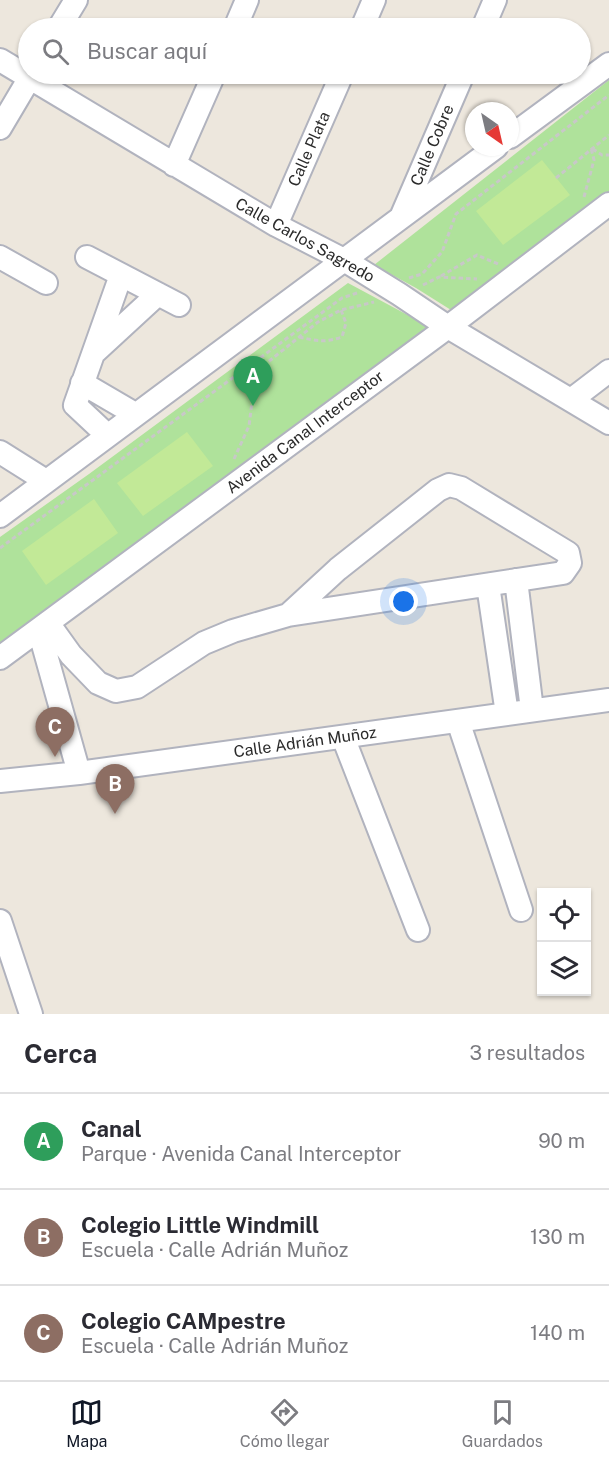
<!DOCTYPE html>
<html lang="es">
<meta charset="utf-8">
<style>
body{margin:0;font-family:"Public Sans",sans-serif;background:#f2f2f3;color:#2b2b33}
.controls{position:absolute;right:18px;bottom:18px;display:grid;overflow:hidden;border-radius:0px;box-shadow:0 2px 4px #0004}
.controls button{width:54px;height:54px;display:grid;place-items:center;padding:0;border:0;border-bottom:2px solid #e1e1e2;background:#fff;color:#2b2b33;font:30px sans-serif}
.compass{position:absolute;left:465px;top:102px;width:54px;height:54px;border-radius:50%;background:#fff;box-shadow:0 2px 4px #0004;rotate:146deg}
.you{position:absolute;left:404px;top:602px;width:21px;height:21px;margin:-15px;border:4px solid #fff;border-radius:50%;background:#1a73e8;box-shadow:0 0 0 9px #1a73e833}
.badge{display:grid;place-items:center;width:39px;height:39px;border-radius:50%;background:#111827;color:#fff;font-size:20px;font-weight:700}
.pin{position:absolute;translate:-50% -50px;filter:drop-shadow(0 2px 3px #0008)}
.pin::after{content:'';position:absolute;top:32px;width:21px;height:18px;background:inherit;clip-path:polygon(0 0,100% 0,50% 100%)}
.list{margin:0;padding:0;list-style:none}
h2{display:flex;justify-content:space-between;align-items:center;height:78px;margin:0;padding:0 24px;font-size:26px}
h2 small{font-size:20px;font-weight:400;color:#7c7c81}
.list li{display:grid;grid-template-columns:39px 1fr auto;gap:18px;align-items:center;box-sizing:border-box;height:96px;padding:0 24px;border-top:2px solid #e1e1e2}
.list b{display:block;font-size:22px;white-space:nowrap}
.list p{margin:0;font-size:20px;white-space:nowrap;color:#7c7c81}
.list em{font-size:20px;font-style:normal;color:#7c7c81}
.icon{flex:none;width:33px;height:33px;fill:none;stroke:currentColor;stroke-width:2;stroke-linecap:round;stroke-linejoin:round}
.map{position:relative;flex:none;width:609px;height:1014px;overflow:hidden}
.search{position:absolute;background:#fff;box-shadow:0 2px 4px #0004;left:18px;right:18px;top:18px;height:66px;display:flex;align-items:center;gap:15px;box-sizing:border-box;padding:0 21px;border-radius:33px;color:#7c7c81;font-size:22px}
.sheet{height:366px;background:#fff}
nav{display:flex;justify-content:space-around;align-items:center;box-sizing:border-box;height:84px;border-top:2px solid #e1e1e2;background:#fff;font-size:16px;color:#7c7c81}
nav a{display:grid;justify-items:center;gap:3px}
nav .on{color:#111827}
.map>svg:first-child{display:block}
</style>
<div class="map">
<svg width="609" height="1014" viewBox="0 0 609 1014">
<rect width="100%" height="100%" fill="#ede7dd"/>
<path fill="#afe29b" d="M609,80V192L451,310L416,288L374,265Z
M348,283L430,327L0,647V537L89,474Z"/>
<path fill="#c2e997" d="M542,160L570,195L503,245L476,211Z
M187,432L213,466L143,516L117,483Z
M94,499L118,533L46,585L22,551Z"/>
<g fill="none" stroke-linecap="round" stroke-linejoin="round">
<defs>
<path id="minor" d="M59,28L76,0
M235,28L247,0
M362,28L374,0
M483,28L495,0
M0,60L276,225L344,260L399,294L448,327L609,423
M0,128L32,74
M510,137L609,64
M174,165L214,74
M402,215L463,74
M276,225L342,74
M0,257L46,283
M87,257L179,305
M95,352L158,294
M82,383L135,414
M571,400L609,371
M107,435L75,405L121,275
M0,452L46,481
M0,516L496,147
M516,580L532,710
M488,585L507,714
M48,623L71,655L98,683L116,691L137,687L204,643L233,631L288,615L563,573L570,563L568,553L461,488L449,485L438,490L338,569L288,615
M39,630L79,773
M0,658L448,327L609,204
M458,721L521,910
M343,737L418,930
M0,781L79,773L609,700
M0,921L31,1014"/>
</defs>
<use href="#minor" stroke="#b1b3be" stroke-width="26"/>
<path stroke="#c8c8c8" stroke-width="3" stroke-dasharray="4.5 3" stroke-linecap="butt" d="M556,178L609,135
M584,197L594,160L591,148L602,155H609
M441,276L477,255L498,264
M409,278L422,274L442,252L456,214L609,95
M423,285L439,277L477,279
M299,337C317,341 324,343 342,337L346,323L341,310
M234,459L249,426L253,394L268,362L318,322L341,310L374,302
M0,548L342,298L360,292"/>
<use href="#minor" stroke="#fff" stroke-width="22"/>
</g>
<g text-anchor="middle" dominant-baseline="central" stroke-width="4.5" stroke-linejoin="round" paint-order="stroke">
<g font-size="16" fill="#2b2b2b" stroke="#fff">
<text transform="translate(432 145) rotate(-67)">Calle Cobre</text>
<text transform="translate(309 149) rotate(-66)">Calle Plata</text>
<text transform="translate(305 240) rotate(29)">Calle Carlos Sagredo</text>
<text transform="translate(305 432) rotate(-37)">Avenida Canal Interceptor</text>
<text transform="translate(305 742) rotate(-8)">Calle Adrián Muñoz</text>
</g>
</g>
</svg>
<div class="controls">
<button><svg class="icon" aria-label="locate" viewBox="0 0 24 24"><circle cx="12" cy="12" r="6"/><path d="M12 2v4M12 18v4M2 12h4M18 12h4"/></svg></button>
<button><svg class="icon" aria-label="layers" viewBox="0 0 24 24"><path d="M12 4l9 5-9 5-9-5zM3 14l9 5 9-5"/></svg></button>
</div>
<svg class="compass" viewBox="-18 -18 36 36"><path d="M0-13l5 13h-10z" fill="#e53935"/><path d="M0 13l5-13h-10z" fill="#7c7c81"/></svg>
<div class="you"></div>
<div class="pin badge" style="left:253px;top:406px;background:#2e9e5b">A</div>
<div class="pin badge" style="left:115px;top:814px;background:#8d6e63">B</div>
<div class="pin badge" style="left:55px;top:757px;background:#8d6e63">C</div>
<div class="search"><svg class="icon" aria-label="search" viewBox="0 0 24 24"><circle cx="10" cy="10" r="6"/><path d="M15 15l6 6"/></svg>Buscar aquí</div>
</div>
<section class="sheet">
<h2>Cerca<small>3 resultados</small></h2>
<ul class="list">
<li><span class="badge" style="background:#2e9e5b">A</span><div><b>Canal</b><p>Parque · Avenida Canal Interceptor</p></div><em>90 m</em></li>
<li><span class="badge" style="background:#8d6e63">B</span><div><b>Colegio Little Windmill</b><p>Escuela · Calle Adrián Muñoz</p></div><em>130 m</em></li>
<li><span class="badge" style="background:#8d6e63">C</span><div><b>Colegio CAMpestre</b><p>Escuela · Calle Adrián Muñoz</p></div><em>140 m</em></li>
</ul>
</section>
<nav>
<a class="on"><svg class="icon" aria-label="map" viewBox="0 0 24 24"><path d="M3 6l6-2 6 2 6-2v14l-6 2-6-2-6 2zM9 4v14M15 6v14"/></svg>Mapa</a>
<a><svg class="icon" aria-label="directions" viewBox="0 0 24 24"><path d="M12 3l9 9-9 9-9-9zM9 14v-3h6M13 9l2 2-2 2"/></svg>Cómo llegar</a>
<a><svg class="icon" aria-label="saved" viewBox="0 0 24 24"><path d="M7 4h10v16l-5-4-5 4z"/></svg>Guardados</a>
</nav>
